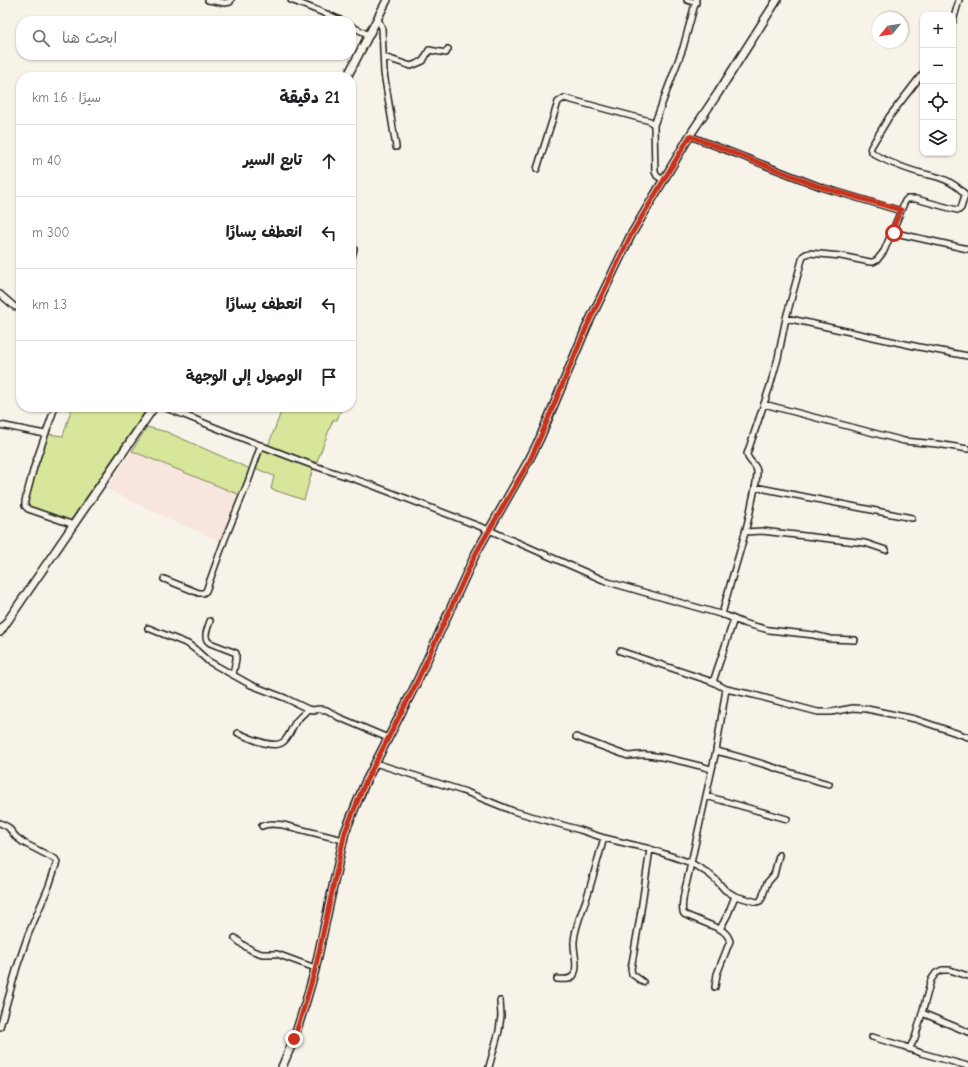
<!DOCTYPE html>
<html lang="ar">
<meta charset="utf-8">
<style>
body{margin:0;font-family:"Comic Neue","Playpen Sans Arabic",sans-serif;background:#f6f6f6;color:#202124;direction:rtl}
.controls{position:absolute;right:12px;top:12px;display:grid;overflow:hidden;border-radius:8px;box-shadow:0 1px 3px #0004}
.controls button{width:36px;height:36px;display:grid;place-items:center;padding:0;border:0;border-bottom:1px solid #e0e0e0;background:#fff;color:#202124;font:20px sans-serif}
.compass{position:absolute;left:872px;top:12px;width:36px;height:36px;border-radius:50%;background:#fff;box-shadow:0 1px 3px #0004;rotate:240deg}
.stop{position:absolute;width:12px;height:12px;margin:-9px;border:3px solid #c8321e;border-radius:50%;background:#fff}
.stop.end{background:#c8321e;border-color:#fff;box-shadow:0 1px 4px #0008}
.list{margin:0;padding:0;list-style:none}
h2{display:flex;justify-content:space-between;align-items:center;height:52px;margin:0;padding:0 16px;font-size:17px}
h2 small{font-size:13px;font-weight:400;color:#757577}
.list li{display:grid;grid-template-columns:26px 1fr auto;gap:12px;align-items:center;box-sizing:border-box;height:72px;padding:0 16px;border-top:1px solid #e0e0e0}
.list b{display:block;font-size:15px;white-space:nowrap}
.list em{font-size:13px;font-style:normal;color:#757577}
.icon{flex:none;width:22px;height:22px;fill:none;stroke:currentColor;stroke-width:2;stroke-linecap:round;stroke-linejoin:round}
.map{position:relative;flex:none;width:968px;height:1067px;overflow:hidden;direction:ltr}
.search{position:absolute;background:#fff;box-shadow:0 1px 3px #0004;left:16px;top:16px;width:340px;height:44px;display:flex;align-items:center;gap:10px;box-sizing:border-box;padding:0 14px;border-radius:16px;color:#757577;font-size:15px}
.panel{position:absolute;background:#fff;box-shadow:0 1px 3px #0004;left:16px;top:72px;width:340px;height:340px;border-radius:16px;direction:rtl}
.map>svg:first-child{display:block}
</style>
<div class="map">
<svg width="968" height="1067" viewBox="0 0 968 1067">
<rect width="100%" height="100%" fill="#f7f3e8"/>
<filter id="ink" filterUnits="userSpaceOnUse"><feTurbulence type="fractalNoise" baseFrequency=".025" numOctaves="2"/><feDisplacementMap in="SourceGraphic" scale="8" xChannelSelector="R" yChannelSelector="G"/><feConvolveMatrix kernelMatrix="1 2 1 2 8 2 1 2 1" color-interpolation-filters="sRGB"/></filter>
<g filter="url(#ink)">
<path fill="#f8e6de" d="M132,451L240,495L221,542L176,522L106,489Z"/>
<path fill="#d7e69a" stroke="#7a815b" d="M72,407H148L70,521L29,507L27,504L37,461L47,434L63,436Z
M283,407H335L341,409L337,420H333L316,464L268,446Z
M147,427L167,432L250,469L240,495L132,451Z
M261,448L313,468L304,500L271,489L274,476L255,468Z"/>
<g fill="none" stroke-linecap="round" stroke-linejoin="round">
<defs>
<path id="street" d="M208,0L225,3L230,2L231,0
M291,0L329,15L342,21
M687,0L696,3
M378,19L382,28L384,73L396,147
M953,21L959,0
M351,26L369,35
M384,57L411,66L423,61L429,50L446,53L448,49
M690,136L821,187L901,211
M537,169L558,102L564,98L650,121L654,125
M663,180L657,176L655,172L654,125L683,48L696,0
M891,232L968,249
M351,245L354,249L351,260
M0,294L15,307L21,309
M786,318L919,347L968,356
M764,404L904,441L937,444L968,449
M55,407L34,467L25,501V506L28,509L74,525
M164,407C214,427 263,447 312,465C334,473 357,479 379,488L489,530L608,582L727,616L743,623L769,630L814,635L830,639L855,640
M0,425L45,434
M755,487L912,518
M745,532L762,531L865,543L886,550
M164,579L199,593H203L206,591L226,536L248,482L261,445
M722,615C731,577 745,541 752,502C754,493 757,482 757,472C757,464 748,462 747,454L770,386L778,358L786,318L803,256L806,254L809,253L841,256L870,262H873L877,260L884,251L905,201L907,199H916L957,210H959L961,208L965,195C962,189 949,181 943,179C936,176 928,175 921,173C912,171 878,159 872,152C870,150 870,149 871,147L889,117L923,73
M210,621C208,628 202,638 210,643L236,653V659L233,675
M148,628L188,644L196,650L208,661L251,685L285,698L308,709L313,710L319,709L327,710L338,717L388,738
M620,651L713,682
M726,689L754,695L818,712H831L853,708L867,709L915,719L968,737
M238,733C248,737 273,750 283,742C289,738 291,729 295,723C298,718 304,714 308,709
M576,737L628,756C635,756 641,754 647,755C669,757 691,764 712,769
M716,751C755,760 791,774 829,784
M375,763L466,792L513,811L580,830L604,838L650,849L674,857L691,863L708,873L716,880L725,890L735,896L728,914L720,929
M706,796L787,819
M0,823L8,827L16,837L24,843L55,859L57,862L49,886L28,935L17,967L0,1027
M262,826C269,823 275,824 283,825L343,840
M735,896L757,902L760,901L762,898L767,883L774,875L779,855
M235,938L243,945L253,951L262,954H277L315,968
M557,979C563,979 570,981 574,975C579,965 573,952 574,941C575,926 582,912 587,897C593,878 598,858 604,838
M643,982L632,974L631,969L640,917L650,849
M715,987L717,974L730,941C728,935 725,932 720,929L686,915C685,915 684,914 684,914C680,909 685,888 687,881L716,751L726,689L713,682L734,619
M922,1013L968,1032
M872,1037L903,1046L921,1053L968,1066
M909,1049L915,1038L921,1017L931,980L936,973L942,970H950L968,976
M489,1067L499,1031L501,1016L500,1001"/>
<path id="secondary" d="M347,77L387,0
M0,632L154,407
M282,1067L294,1039L306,1001L315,970L331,896L345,832L365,783L415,686L476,553L529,460L540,438L587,326L631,235L692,132L718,93L777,0"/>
</defs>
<use href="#street" stroke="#1c1c1c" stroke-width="8"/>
<use href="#secondary" stroke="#1c1c1c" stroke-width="10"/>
<use href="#street" stroke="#f7f3e8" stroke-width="5"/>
<use href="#secondary" stroke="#f7f3e8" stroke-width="7"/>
</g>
</g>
<g fill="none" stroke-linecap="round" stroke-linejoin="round" filter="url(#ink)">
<path stroke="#c8321e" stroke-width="5" d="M294,1039L306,1001L315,970L345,832L365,783L415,686L476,553L530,460L540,438L587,326L631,235L690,136L821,187L901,210L891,232L894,233"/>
</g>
</svg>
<div class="controls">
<button>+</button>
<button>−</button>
<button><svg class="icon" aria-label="locate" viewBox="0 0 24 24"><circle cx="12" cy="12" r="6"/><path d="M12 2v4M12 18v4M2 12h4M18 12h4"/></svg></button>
<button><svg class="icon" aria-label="layers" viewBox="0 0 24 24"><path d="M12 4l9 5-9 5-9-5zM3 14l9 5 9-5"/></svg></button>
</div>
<svg class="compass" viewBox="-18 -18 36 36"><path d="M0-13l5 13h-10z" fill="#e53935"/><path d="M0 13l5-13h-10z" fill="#757577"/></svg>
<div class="stop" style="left:894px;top:233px"></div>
<div class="stop end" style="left:294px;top:1039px"></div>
<div class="search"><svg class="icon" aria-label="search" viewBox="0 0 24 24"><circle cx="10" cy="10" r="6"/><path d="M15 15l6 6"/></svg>ابحث هنا</div>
<section class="panel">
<h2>21 دقيقة<small>سيرًا · 1.6 km</small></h2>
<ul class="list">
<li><svg class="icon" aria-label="ahead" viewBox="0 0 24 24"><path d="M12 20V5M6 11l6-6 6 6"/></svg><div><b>تابع السير</b></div><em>40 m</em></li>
<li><svg class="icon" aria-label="left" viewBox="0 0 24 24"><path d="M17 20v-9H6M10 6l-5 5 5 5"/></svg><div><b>انعطف يسارًا</b></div><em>300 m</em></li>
<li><svg class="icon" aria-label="left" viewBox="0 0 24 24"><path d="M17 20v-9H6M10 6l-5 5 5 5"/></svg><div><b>انعطف يسارًا</b></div><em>1.3 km</em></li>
<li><svg class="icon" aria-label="arrive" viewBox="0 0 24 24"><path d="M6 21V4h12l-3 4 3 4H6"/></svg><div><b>الوصول إلى الوجهة</b></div></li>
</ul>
</section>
</div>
